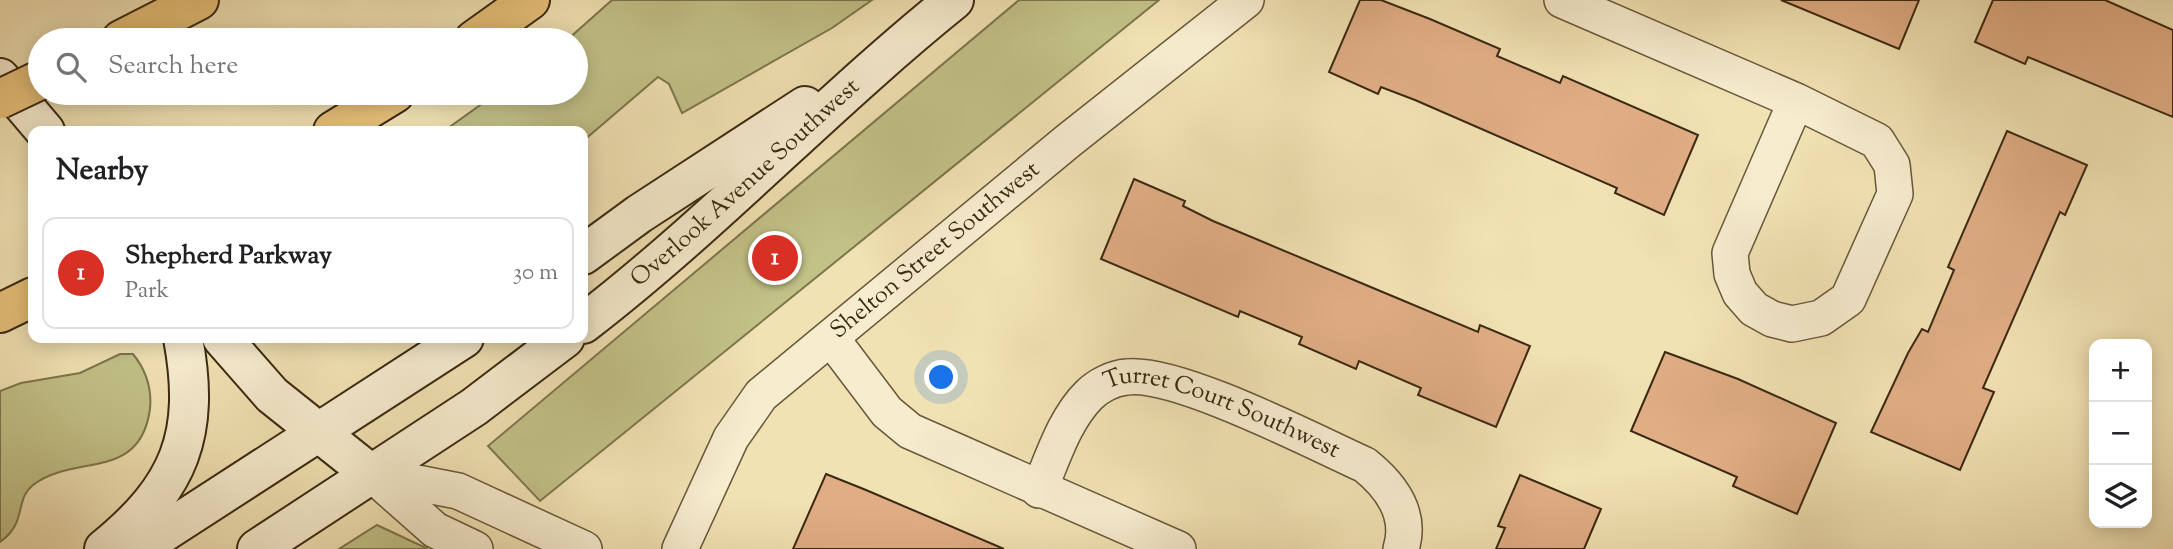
<!DOCTYPE html>
<meta charset="utf-8">
<style>
body{margin:0;font-family:"Sorts Mill Goudy",serif;background:#f2f2f2;color:#202124}
.controls{position:absolute;right:21px;bottom:21px;display:grid;overflow:hidden;border-radius:14px;box-shadow:0 4px 18px #0003}
.controls button{width:63px;height:63px;display:grid;place-items:center;padding:0;border:0;border-bottom:2px solid #e0e0e0;background:#fff;color:#202124;font:35px sans-serif}
.you{position:absolute;left:942px;top:378px;width:24px;height:24px;margin:-18px;border:5px solid #fff;border-radius:50%;background:#1a73e8;box-shadow:0 0 0 10px #1a73e833}
.badge{display:grid;place-items:center;width:46px;height:46px;border-radius:50%;background:#d93025;color:#fff;font-size:23px;font-weight:700}
.pin{position:absolute;translate:-50% -50%;border:4px solid #fff;box-shadow:0 2px 7px #0006}
.list{margin:0;padding:0;list-style:none}
h2{display:flex;justify-content:space-between;align-items:center;height:91px;margin:0;padding:0 28px;font-size:30px}
h2 small{font-size:23px;font-weight:400;color:#757577}
.list li{display:grid;grid-template-columns:46px 1fr auto;gap:21px;align-items:center;box-sizing:border-box;height:112px;margin:0 14px 14px;padding:0 14px;border:2px solid #e0e0e0;border-radius:14px}
.list b{display:block;font-size:26px;white-space:nowrap}
.list p{margin:0;font-size:23px;white-space:nowrap;color:#757577}
.list em{font-size:23px;font-style:normal;color:#757577}
.icon{flex:none;width:38px;height:38px;fill:none;stroke:currentColor;stroke-width:2;stroke-linecap:round;stroke-linejoin:round}
.map{position:relative;flex:none;width:2173px;height:549px;overflow:hidden}
.search{position:absolute;background:#fff;box-shadow:0 4px 18px #0003;left:28px;top:28px;width:560px;height:77px;display:flex;align-items:center;gap:18px;box-sizing:border-box;padding:0 24px;border-radius:38px;color:#757577;font-size:26px}
.panel{position:absolute;background:#fff;box-shadow:0 4px 18px #0003;left:28px;top:126px;width:560px;height:217px;border-radius:14px}
.map>svg:first-child{display:block}
</style>
<div class="map">
<svg width="2173" height="549" viewBox="0 0 2173 549">
<rect width="100%" height="100%" fill="#f1e2b3"/>
<filter id="stains"><feTurbulence type="fractalNoise" baseFrequency=".00286" numOctaves="4"/><feColorMatrix values="0 0 0 0 .2 0 0 0 0 .09 0 0 0 0 .02 0 0 0 .5 -.17"/></filter>
<radialGradient id="worn" r=".72"><stop offset=".6" stop-color="#630" stop-opacity="0"/><stop offset="1" stop-color="#630" stop-opacity=".3"/></radialGradient>
<path fill="#c2c188" stroke="#7e754d" stroke-width="2" d="M612,0H872L832,28L682,113L669,84L658,77L583,141V131H444L497,93H576V40H567Z
M1019,0H1159L540,501L488,446Z
M120,354H133C146,370 152,388 150,409C140,482 75,453 33,485C14,500 28,522 0,542V391L21,383L80,373Z
M377,525L428,549H339Z"/>
<path fill="#e0ad85" stroke="#3a2912" stroke-width="2" d="M1360,0H1381L1430,19L1500,49L1497,56L1530,70L1560,83L1563,76L1698,135L1664,215L1615,193L1617,188L1415,100L1381,87L1378,94L1329,72Z
M1781,0H1919L1899,49Z
M1993,0H2105L2173,30V117L2028,57L2025,64L1975,42Z
M2007,131L2087,165L2065,215L2060,212L1983,388L1994,392L1960,470L1871,432L1908,353L1922,329L1928,332L1954,270L1948,267Z
M1134,179L1185,201L1183,206L1213,221L1385,293L1478,332L1480,325L1530,346L1496,427L1418,395L1421,388L1359,361L1356,369L1299,344L1302,337L1240,311L1238,317L1101,259Z
M1665,352L1738,379L1836,423L1797,514L1733,486L1737,477L1631,431Z
M826,474L866,490L1004,549H793Z
M1520,475L1601,509L1584,549H1496L1505,528L1498,526Z"/>
<g fill="none" stroke-linecap="round" stroke-linejoin="round">
<defs>
<g id="street">
<path d="M1562,0L1796,101L1877,141L1892,165L1895,194L1848,299L1821,318L1792,324L1772,319L1754,309L1740,293L1732,274L1730,253L1796,101"/>
<path d="M831,338L887,412L910,431L1178,549"/>
<path d="M371,474L458,491L584,549"/>
<path d="M374,476L435,530L475,549"/>
<path id="s1" d="M1039,490C1053,458 1064,420 1089,395C1098,386 1113,378 1127,377C1177,371 1314,442 1365,465C1391,486 1412,514 1401,549"/>
<path id="s2" d="M680,549L731,438L761,395L1068,141L1246,0"/>
</g>
<g id="secondary">
<path d="M0,78L45,131"/>
<path d="M583,255L639,214L805,106"/>
<path id="s3" d="M583,324C713,224 826,103 954,0"/>
<path d="M222,338L272,395L371,474"/>
<path d="M104,549C180,487 201,435 183,338"/>
<path d="M138,549L464,338"/>
<path d="M257,549L474,407L565,338"/>
</g>
<path id="highway" d="M121,40L199,0
M474,40L530,0
M333,131L395,93
M0,313L33,297"/>
</defs>
<use href="#street" stroke="#68573a" stroke-width="38"/>
<use href="#secondary" stroke="#3a2912" stroke-width="42"/>
<use href="#highway" stroke="#3a2912" stroke-width="42"/>
<use href="#street" stroke="#f6ecce" stroke-width="35"/>
<use href="#secondary" stroke="#f6ecce" stroke-width="38"/>
<use href="#highway" stroke="#e8c17a" stroke-width="38"/>
<defs>
<path id="highway-bridge" d="M0,99L40,80"/>
</defs>
<use href="#highway-bridge" stroke="#3a2912" stroke-width="42" stroke-linecap="butt"/>
<use href="#highway-bridge" stroke="#e8c17a" stroke-width="38"/>
</g>
<g text-anchor="middle" dominant-baseline="central" stroke-width="7" stroke-linejoin="round" paint-order="stroke">
<g font-size="24" fill="#3a2912" stroke="#f6ecce">
<text stroke="none"><textPath href="#s3" startOffset="215">Overlook Avenue Southwest</textPath></text>
<text stroke="none"><textPath href="#s2" startOffset="401">Shelton Street Southwest</textPath></text>
<text stroke="none"><textPath href="#s1" startOffset="252">Turret Court Southwest</textPath></text>
</g>
</g>
<rect width="100%" height="100%" filter="url(#stains)"/>
<rect width="100%" height="100%" fill="url(#worn)"/>
</svg>
<div class="controls">
<button>+</button>
<button>−</button>
<button><svg class="icon" aria-label="layers" viewBox="0 0 24 24"><path d="M12 4l9 5-9 5-9-5zM3 14l9 5 9-5"/></svg></button>
</div>
<div class="you"></div>
<div class="pin badge" style="left:775px;top:258px">1</div>
<div class="search"><svg class="icon" aria-label="search" viewBox="0 0 24 24"><circle cx="10" cy="10" r="6"/><path d="M15 15l6 6"/></svg>Search here</div>
<section class="panel">
<h2>Nearby<small></small></h2>
<ul class="list">
<li><span class="badge">1</span><div><b>Shepherd Parkway</b><p>Park</p></div><em>30 m</em></li>
</ul>
</section>
</div>
